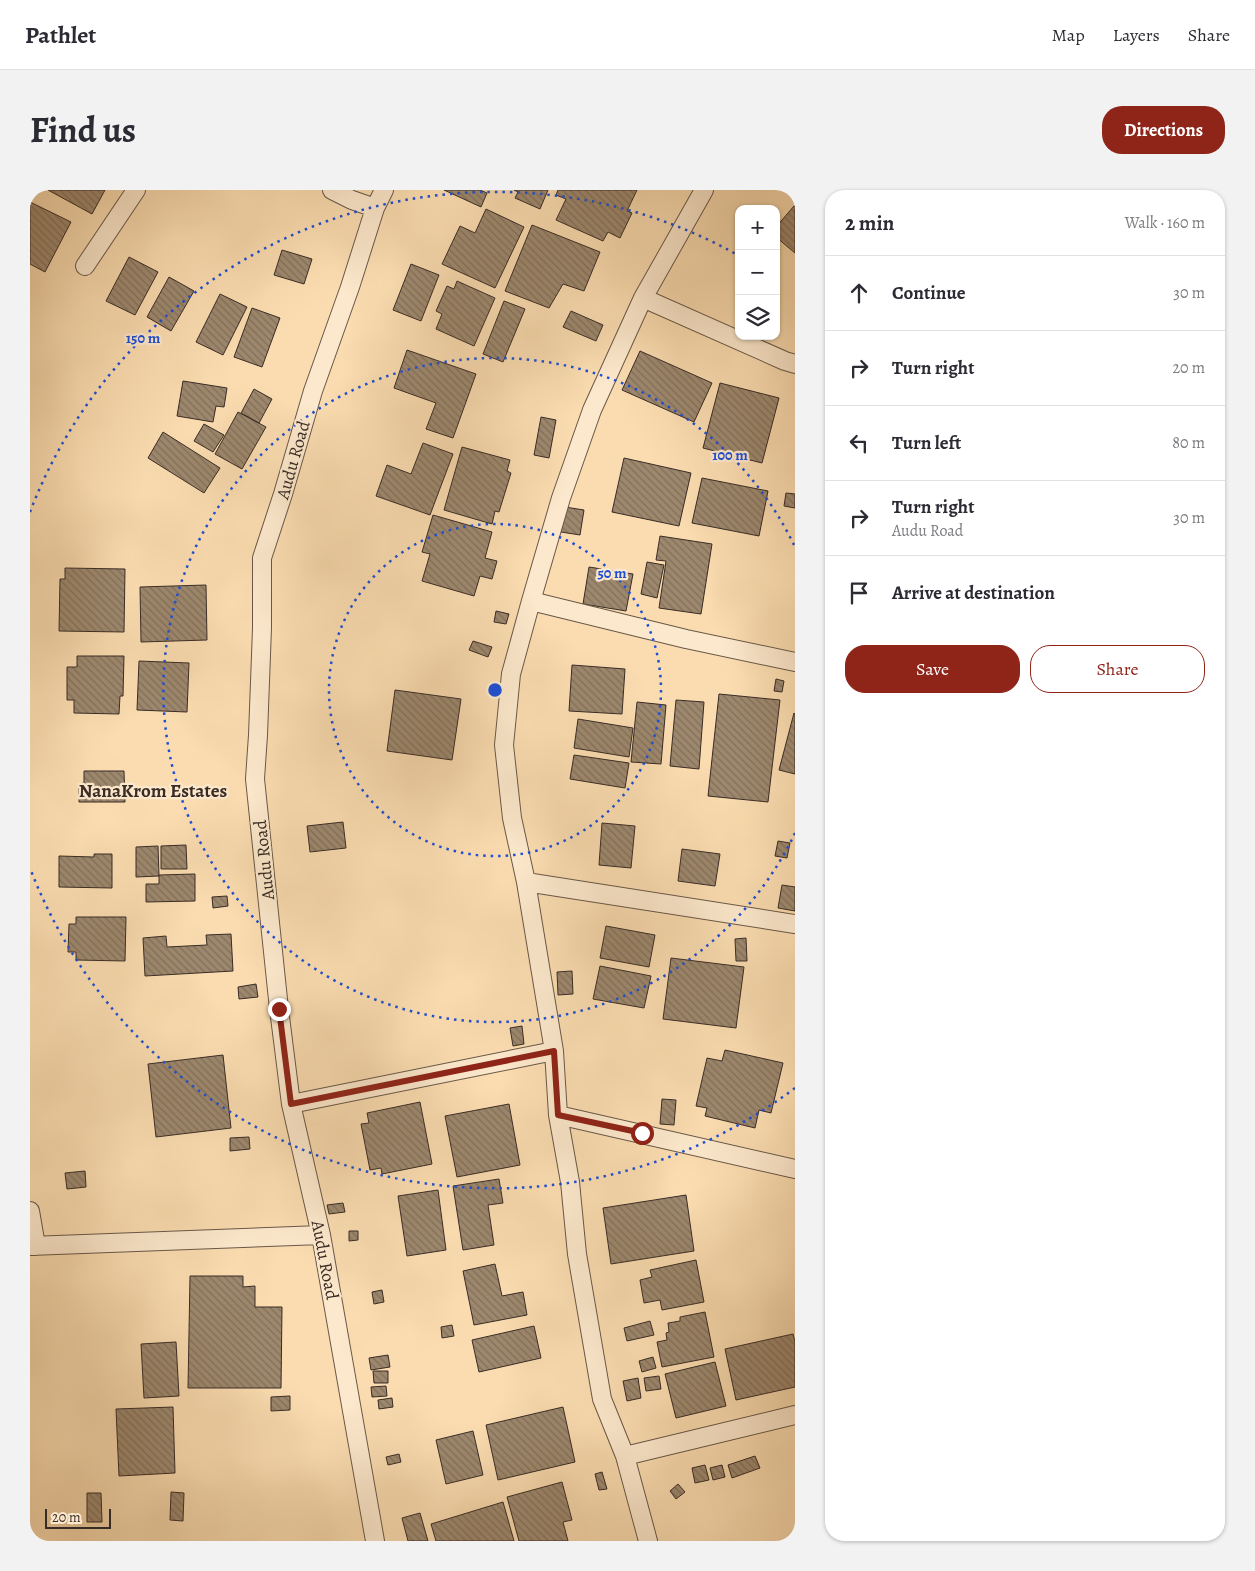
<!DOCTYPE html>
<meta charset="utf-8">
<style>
body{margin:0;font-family:Alegreya,serif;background:#f2f2f3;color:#2b2b33}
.controls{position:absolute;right:15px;top:15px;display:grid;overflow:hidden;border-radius:10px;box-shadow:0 1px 4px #0004}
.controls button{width:45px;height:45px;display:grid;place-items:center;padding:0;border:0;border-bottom:1px solid #e1e1e2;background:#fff;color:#2b2b33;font:25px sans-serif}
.scale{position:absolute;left:15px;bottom:12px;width:66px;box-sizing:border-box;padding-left:5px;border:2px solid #392c26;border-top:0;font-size:14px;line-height:18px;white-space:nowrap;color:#392c26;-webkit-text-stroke:4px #fce8cc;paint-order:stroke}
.stop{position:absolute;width:15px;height:15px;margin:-11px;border:4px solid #8f2418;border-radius:50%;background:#fff}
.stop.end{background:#8f2418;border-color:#fff;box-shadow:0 1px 5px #0008}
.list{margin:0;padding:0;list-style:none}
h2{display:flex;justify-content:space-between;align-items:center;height:65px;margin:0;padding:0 20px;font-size:21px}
h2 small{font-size:16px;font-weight:400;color:#7c7c81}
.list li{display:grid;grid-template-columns:32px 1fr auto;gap:15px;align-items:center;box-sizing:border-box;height:75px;padding:0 20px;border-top:1px solid #e1e1e2}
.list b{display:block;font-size:19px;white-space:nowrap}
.list p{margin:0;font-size:16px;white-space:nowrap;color:#7c7c81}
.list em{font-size:16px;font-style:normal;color:#7c7c81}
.actions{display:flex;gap:10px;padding:15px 20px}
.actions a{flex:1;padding:11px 0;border:1px solid #8f2418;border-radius:20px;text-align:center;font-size:18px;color:#8f2418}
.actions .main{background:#8f2418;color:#fff}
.icon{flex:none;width:28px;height:28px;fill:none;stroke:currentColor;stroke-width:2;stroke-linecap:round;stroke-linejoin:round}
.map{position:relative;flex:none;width:765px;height:1351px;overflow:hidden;border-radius:20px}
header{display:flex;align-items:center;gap:30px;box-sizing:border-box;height:70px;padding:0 25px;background:#fff;border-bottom:1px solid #e1e1e2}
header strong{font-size:24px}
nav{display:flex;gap:28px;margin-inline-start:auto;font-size:18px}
.intro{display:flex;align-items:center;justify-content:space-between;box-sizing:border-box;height:120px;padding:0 30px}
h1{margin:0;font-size:35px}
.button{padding:12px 22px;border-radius:20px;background:#8f2418;color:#fff;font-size:18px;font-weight:700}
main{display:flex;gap:30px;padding:0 30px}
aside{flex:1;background:#fff;border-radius:20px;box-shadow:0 1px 4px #0004}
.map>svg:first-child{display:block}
</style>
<header>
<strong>Pathlet</strong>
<nav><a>Map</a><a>Layers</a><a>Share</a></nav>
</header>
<div class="intro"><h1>Find us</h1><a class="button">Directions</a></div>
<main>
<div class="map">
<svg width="765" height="1351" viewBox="0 0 765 1351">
<defs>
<pattern id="building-back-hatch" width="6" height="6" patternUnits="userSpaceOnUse" patternTransform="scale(1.25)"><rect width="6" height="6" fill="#9d886e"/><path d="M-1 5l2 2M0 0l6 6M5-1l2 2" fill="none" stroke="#816f5a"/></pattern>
</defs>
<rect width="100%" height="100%" fill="#fadcb0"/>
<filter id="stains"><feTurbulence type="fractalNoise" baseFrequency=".004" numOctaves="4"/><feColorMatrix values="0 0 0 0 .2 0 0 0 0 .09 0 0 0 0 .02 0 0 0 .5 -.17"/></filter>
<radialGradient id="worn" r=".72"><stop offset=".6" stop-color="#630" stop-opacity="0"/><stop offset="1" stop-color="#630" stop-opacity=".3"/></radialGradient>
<path fill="url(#building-back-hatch)" stroke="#392c26" d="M18,0H75L62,24Z
M414,0H450L457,3L451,17Z
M484,0H518L510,19L485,8L488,2Z
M528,0H607L597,21L602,23L590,48L578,42L573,51L526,30L536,9L526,5Z
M0,12L41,32L15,82L0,74Z
M764,16H765V63L746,47V37Z
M456,19L494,37L465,98L412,74L430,36L445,43Z
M502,35L570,62L554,101L533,94L519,118L475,101Z
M252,60L282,69L274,94L244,85Z
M99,67L128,82L105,125L76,111Z
M381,74L409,85L391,131L363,120Z
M139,87L164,101L141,141L117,127Z
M427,91L465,108L444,156L406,139L412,124L406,121L417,96L424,99Z
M190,104L217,117L193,165L166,152Z
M474,111L495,119L473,172L453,164Z
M222,118L250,128L232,177L204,167Z
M541,121L573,135L566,151L533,137Z
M377,160L446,184L423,248L396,239L406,213L364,198Z
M610,161L682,193L664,232L592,200Z
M153,191L197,198L194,217L186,216L183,232L147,226Z
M690,193L749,208L732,273L673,258Z
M224,199L242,209L229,233L211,223Z
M208,222L236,237L212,279L185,264Z
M511,227L526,230L519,268L504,265Z
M174,234L194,245L183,262L164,251Z
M133,242L190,278L174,303L118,268Z
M393,253L423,264L400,325L346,306L357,275L381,284Z
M432,257L480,270L477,281L481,283L469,322L465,321L462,334L414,320Z
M594,268L661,283L649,336L582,322Z
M672,288L738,301L729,346L662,333Z
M756,303L765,304V318L754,316Z
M535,317L554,320L550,345L531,342Z
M403,325L462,342L455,368L467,371L462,389L450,386L444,406L392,391L400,364L392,362Z
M630,346L682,354L671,424L629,418L636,371L626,370Z
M617,372L634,375L627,408L611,404Z
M559,377L603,384L596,421L553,414Z
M35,378L95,379L94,442L29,441L30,389H35Z
M176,395L177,450L111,452L110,397Z
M466,421L479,424L476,434L464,432Z
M443,451L462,457L458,467L439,460Z
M47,466H94L93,506H90L89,524L44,523V510H37V477H47Z
M109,471L159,473L157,522L107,520Z
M542,475L595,479L592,524L539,521Z
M746,489L754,491L752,502L744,501Z
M365,500L431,509L422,570L357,561Z
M689,504L750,510L738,612L678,606Z
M646,510L674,512L669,579L640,576Z
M607,512L636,515L631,574L601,572Z
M764,523L765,524V584L749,580Z
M548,529L603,538L599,567L544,558Z
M544,565L599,573L595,598L540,589Z
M54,581H94L95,612H49V594L54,593Z
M313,632L316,658L280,662L277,636Z
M572,633L605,636L601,678L569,675Z
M748,651L760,653L757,668L745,666Z
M156,655L157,679H131V656Z
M128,656L129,686L106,687V657Z
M652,659L690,664L685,696L648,691Z
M64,664H82V698L29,697V666L64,667Z
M165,684V711L116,712V694H129V685Z
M752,695L765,697V721L748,718Z
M197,706L198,716L183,718L182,707Z
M46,727H96L95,771L46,770V762H38L39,734H46Z
M576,736L625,745L619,777L570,768Z
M201,744L203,781L115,786L113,748L136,746L137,757L177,755L176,745Z
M716,748L717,771H706L705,749Z
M641,768L714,777L706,838L633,829Z
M570,776L621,786L614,818L563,809Z
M542,781L543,804L528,805L527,782Z
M226,794L228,807L209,809L208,797Z
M492,836L494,854L483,856L480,838Z
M695,860L753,873L741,923L729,920L725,938L675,926L677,918L666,916L677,868L692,871Z
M193,865L201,938L126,947L118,874Z
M632,909L646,910L644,935L630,934Z
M390,912L402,974L352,984L351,978L340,980L331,934L339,933L337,923Z
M479,914L490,975L427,987L415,926Z
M219,947L220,959L200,961V948Z
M55,981L56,997L37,999L35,983Z
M469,989L473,1013L458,1015L464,1055L433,1060L423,996Z
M408,1000L416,1060L377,1066L368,1006Z
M656,1005L664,1061L581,1074L573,1018Z
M313,1013L315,1022L299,1024L297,1015Z
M319,1041H328V1050L319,1051Z
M666,1070L674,1112L632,1120L630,1110L614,1113L610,1090L622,1087L620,1080Z
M465,1074L472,1106L493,1102L497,1125L444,1135L433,1081Z
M160,1086H213V1097L225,1096V1117H252L251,1198H158Z
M352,1100L354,1112L344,1114L342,1102Z
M675,1122L684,1167L632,1177L627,1152L637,1150L636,1143L639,1142L638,1133L650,1131V1127Z
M620,1131L624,1145L597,1151L594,1138Z
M422,1135L424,1146L412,1148L411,1137Z
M504,1136L511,1168L449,1182L442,1150Z
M763,1144L765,1152V1197L706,1210L695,1159Z
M146,1152L149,1206L114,1208L111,1154Z
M358,1165L360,1177L341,1180L339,1168Z
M623,1167L626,1178L612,1182L609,1171Z
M685,1172L696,1216L646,1228L635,1184Z
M343,1181H358V1193H344Z
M629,1186L631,1199L616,1201L614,1188Z
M608,1188L611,1208L597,1211L593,1191Z
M356,1196L357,1206L342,1207L341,1197Z
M260,1206V1220L241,1221V1207Z
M362,1208L363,1217L349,1219L348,1210Z
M143,1217L145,1283L89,1286L86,1219Z
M533,1217L545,1272L468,1290L456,1235Z
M443,1241L453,1285L416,1294L406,1250Z
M369,1264L371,1272L358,1275L356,1267Z
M725,1266L730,1278L702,1288L698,1275Z
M675,1275L679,1290L665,1293L662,1278Z
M692,1275L695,1287L683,1290L680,1278Z
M572,1282L577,1299L569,1300L565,1284Z
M532,1292L542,1330L533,1332L538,1351H489L477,1307Z
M648,1294L655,1302L646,1309L640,1301Z
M141,1302L154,1303L153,1331L140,1330Z
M57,1303H71L72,1332H57Z
M473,1312L484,1351H406L401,1334Z
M390,1323L398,1351H378L372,1328Z"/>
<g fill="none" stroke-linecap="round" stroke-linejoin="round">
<defs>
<path id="minor" d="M302,0L322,10L345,18
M55,76L106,0
M613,108L755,171L765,174
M501,411L656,449L765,472
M496,692L765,734
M261,914L524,861
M528,925L765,979
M0,1021L6,1056
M0,1056L291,1045
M595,1266L765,1225
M345,1351L291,1045L261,914L249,819L225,589L228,545L232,438V368L253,304L283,201L320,97L345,18L354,0
M618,1351L595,1266L572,1209L547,1064L540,992L528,925L524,861L496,692L482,628L474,555L481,484L501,411L531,308L562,220L613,108L674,0"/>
</defs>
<use href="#minor" stroke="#695848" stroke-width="20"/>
<use href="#minor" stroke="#fce8cc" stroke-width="18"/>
</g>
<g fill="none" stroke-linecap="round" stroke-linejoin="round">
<path stroke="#8f2418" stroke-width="6" d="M249,819L261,914L524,861L528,925L612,943"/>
</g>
<g fill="none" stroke="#1d4ed8" stroke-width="2.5" stroke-dasharray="2.5 5">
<circle cx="465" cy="500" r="166"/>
<path d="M765 643A332 332 0 1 1 765 357"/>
<path d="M765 898A498 498 0 0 1 0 678M0 322A498 498 0 0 1 706 64"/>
</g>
<g text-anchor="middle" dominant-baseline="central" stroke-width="4.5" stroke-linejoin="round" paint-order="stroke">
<g font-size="18" fill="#392c26" stroke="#fce8cc">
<text transform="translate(263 270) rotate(-74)">Audu Road</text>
<text transform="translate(234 670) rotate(-96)">Audu Road</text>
<text transform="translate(295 1070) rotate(79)">Audu Road</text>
</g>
<g font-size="19" font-weight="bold" fill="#392c26" stroke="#fce8cc">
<text x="123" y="601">NanaKrom Estates</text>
</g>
</g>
<circle cx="465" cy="500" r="8" fill="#1d4ed8" stroke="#fce8cc" stroke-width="2.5"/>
<g font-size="15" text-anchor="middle" font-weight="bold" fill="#1d4ed8" stroke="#fce8cc" stroke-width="4.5" stroke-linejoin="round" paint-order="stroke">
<text x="113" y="153">150 m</text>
<text x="700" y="270">100 m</text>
<text x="582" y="388">50 m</text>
</g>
<rect width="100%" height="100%" filter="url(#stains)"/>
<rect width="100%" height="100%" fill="url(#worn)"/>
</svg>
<div class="controls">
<button>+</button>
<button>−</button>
<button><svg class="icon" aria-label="layers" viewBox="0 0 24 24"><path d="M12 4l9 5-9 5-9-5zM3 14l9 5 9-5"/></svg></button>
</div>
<div class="scale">20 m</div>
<div class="stop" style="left:612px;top:943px"></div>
<div class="stop end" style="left:249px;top:819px"></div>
</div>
<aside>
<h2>2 min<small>Walk · 160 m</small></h2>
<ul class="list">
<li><svg class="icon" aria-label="ahead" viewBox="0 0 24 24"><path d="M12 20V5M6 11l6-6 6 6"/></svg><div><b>Continue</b></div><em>30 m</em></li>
<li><svg class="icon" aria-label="right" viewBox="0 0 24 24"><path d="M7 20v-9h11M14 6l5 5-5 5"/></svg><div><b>Turn right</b></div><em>20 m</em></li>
<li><svg class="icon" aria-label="left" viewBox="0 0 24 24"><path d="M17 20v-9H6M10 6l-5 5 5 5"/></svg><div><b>Turn left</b></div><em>80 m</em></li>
<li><svg class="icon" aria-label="right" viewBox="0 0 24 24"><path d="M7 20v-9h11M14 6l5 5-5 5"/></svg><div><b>Turn right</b><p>Audu Road</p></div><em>30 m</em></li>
<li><svg class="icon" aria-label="arrive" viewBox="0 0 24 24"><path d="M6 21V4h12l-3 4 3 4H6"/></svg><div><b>Arrive at destination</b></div></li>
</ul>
<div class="actions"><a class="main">Save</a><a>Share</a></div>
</aside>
</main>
